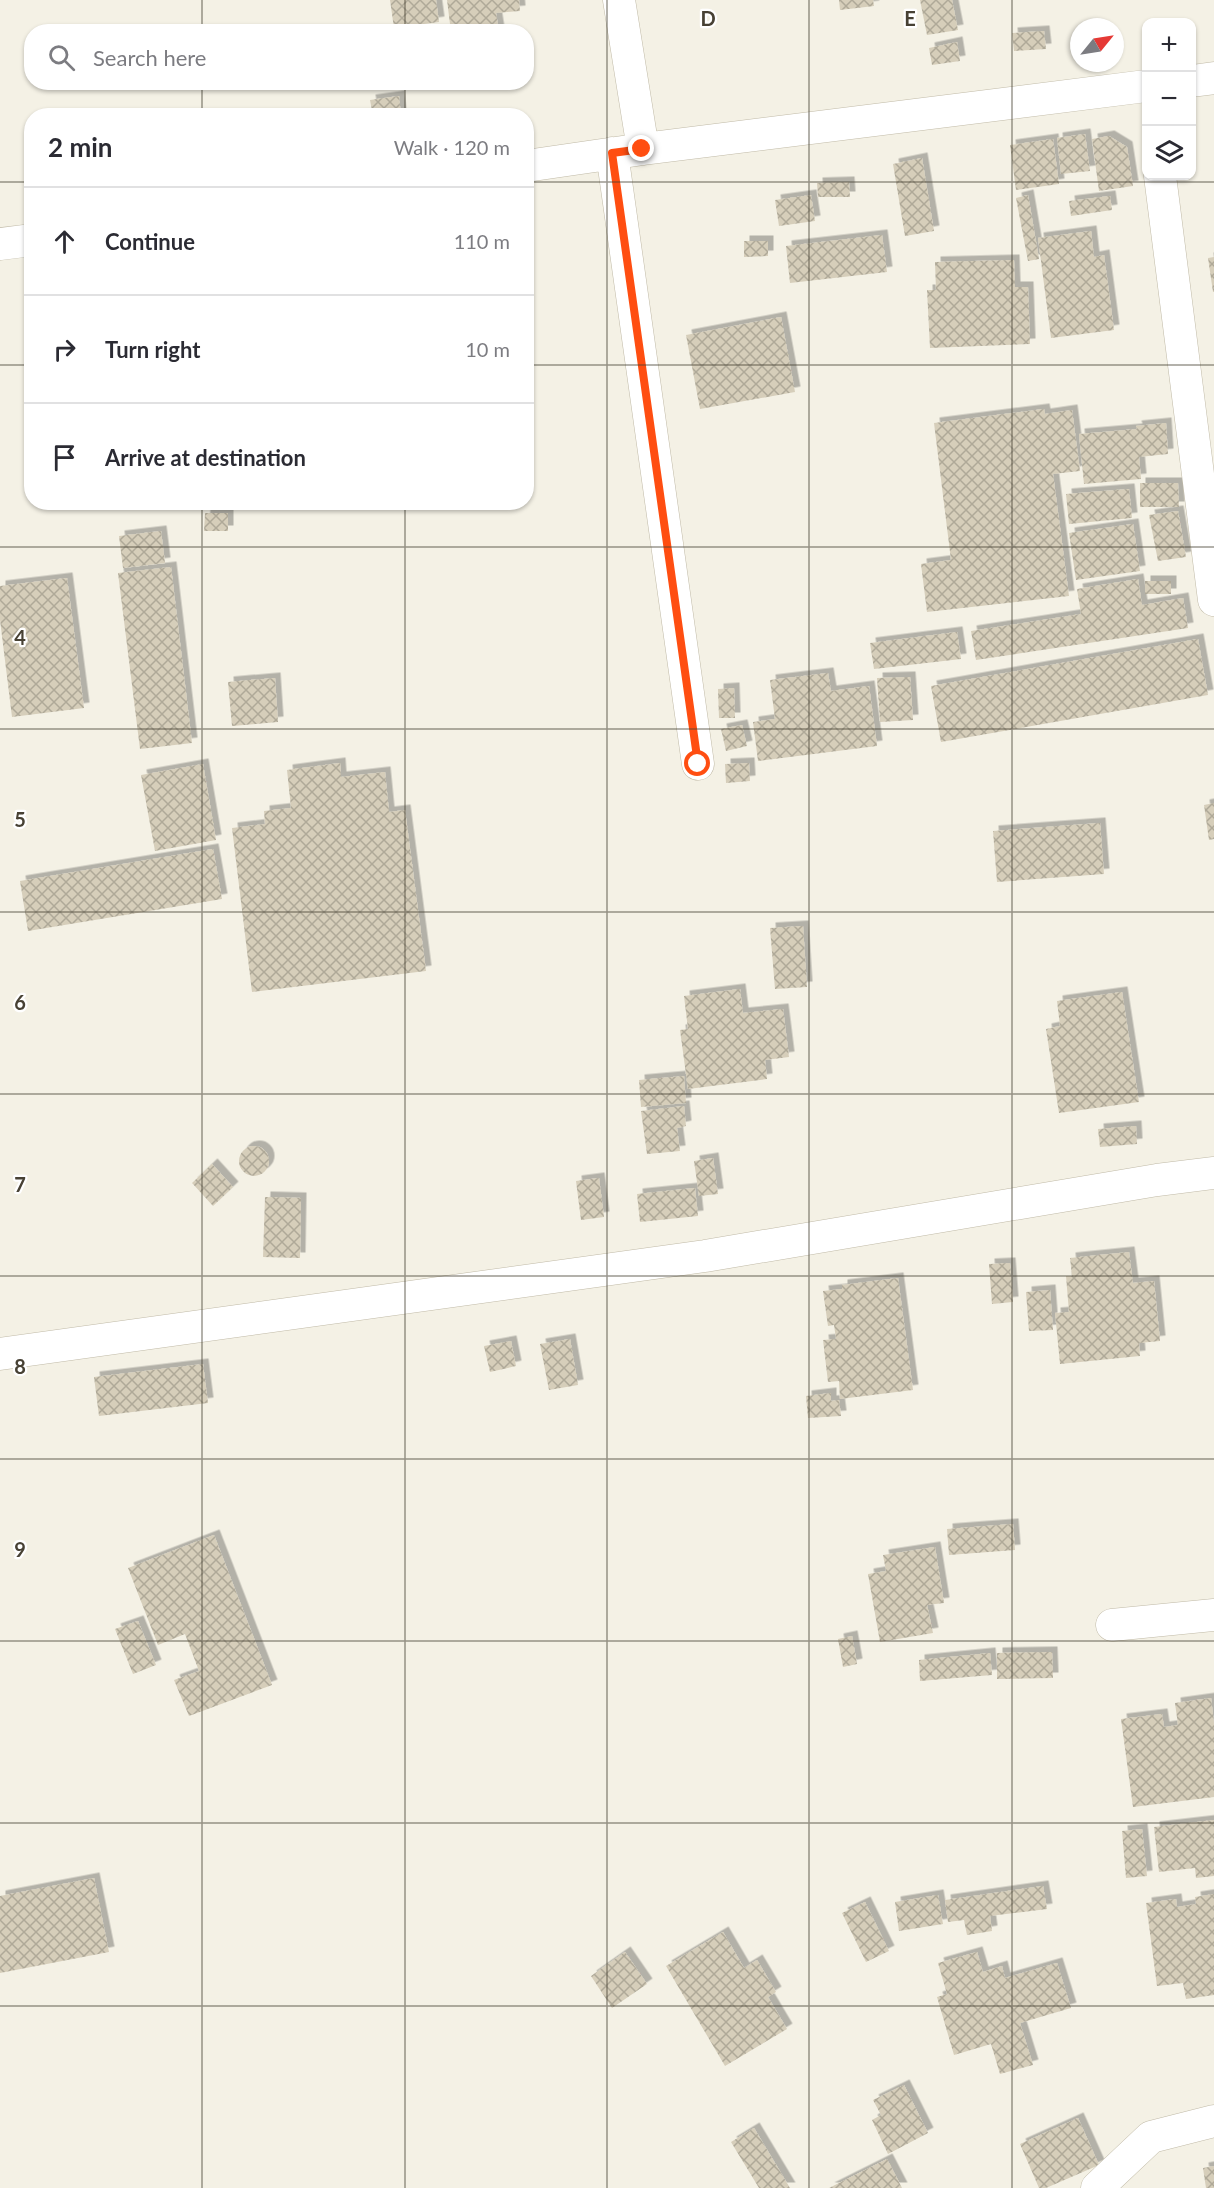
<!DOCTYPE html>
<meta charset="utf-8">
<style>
body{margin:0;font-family:Lato,sans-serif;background:#f7f7f7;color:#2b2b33}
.controls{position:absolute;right:18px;top:18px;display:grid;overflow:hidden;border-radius:12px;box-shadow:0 2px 4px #0004}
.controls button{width:54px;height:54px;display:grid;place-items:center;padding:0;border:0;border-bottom:2px solid #e1e1e2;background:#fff;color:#2b2b33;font:30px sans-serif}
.compass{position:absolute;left:1070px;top:18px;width:54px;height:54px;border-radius:50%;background:#fff;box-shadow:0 2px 4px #0004;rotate:60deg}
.stop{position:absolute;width:18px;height:18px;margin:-14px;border:4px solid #ff4e11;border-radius:50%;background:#fff}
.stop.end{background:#ff4e11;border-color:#fff;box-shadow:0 2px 6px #0008}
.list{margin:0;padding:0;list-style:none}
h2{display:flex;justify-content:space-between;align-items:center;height:78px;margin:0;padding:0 24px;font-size:26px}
h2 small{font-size:20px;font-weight:400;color:#7c7c81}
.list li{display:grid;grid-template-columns:39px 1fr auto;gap:18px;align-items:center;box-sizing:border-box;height:108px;padding:0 24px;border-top:2px solid #e1e1e2}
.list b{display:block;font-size:22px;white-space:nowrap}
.list em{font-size:20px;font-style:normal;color:#7c7c81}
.icon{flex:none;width:33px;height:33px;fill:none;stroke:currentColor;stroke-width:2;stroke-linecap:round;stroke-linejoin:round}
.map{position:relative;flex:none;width:1214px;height:2188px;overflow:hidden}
.search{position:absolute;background:#fff;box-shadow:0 2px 4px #0004;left:24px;top:24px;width:510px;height:66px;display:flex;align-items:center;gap:15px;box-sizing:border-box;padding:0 21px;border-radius:24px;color:#7c7c81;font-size:22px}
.panel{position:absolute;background:#fff;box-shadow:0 2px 4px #0004;left:24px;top:108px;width:510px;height:402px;border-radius:24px}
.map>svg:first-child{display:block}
</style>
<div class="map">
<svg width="1214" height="2188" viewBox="0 0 1214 2188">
<defs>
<pattern id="building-cross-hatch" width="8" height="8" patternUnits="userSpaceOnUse" patternTransform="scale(1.5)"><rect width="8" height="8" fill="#d6ceba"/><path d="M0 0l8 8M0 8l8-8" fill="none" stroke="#afa998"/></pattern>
<filter id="shadow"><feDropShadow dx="5.5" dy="-5.5" stdDeviation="0" flood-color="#0004"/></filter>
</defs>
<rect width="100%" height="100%" fill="#f4f1e5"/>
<path fill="url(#building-cross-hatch)" filter="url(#shadow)" d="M390,0H436L439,22L394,28Z
M447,0H519L520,11L496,13L499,32H451Z
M839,0H873L874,6L840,10Z
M920,0H952L958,30L927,35Z
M1044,31L1046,49L1014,51L1012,33Z
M957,42L960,61L932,65L929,48Z
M399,96L401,116H373L370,100Z
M1085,134L1090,171L1061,174L1057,138Z
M1109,136L1127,147L1133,186L1099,191L1092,139Z
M1053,139L1059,184L1016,190L1010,145Z
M922,158L934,231L905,236L893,164Z
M849,182L850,197H818L817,183Z
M811,195L815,221L779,226L775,200Z
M1028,195L1039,259L1028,261L1016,198Z
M1110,196L1112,210L1071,216L1069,201Z
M1091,231L1094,257L1104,255L1114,330L1051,338L1038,238Z
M882,235L887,272L790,283L786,246Z
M744,241H768V256L744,257Z
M1214,257V292H1213L1208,258Z
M1014,260L1015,287H1028L1030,344L930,348L927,290H936L935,262Z
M781,317L795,392L700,409L686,335Z
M1044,409L1045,414L1072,410L1080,471L1053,474L1069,596L927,612L921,564L951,560L934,423Z
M1166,423L1168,454L1139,457L1141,479L1084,484L1079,434L1137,429L1136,426Z
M1140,483H1178L1179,507H1140Z
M1129,489L1132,518L1069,524L1066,494Z
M1178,511L1186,557L1158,561L1149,515Z
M205,513H228V531H204Z
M1133,524L1140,571L1076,580L1069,533Z
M161,531L165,563L123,568L119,536Z
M171,567L192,743L140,749L118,573Z
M67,578L84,708L12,717L0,620V586Z
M1138,579L1142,605L1183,598L1188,628L976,660L971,631L1081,614L1077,589Z
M1145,581H1171V594H1145Z
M957,632L961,659L874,669L870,643Z
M1198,639L1208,695L941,742L931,686Z
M828,673L831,691L869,686L877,746L758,761L753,722L775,719L770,680Z
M910,677L913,720L880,722L877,678Z
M275,678L278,722L232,726L228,682Z
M734,688L735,718H719L718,689Z
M742,725L747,746L726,751L721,729Z
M340,763L341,777L385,772L389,812L405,810L426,971L252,992L232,828L265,824L264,811L291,808L287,770Z
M749,763L750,781L726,783L725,764Z
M203,764L216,840L155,851L141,775Z
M1214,803V839L1209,840L1204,805Z
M1100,823L1104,874L997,882L993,831Z
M213,849L222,899L28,931L20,881Z
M803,926L807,987L775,989L770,928Z
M740,989L743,1013L783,1009L789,1057L765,1060L767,1079L688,1089L680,1030L688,1029L684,996Z
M1122,992L1139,1102L1059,1113L1046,1029L1060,1026L1057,1001Z
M684,1076L686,1103L641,1107L639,1080Z
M684,1106L686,1126L677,1128L680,1151L647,1154L641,1111Z
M1136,1126L1137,1144L1100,1147L1098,1129Z
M239 1161a15 15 0 1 1 30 0a15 15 0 1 1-30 0Z
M713,1158L718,1194L699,1196L694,1161Z
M212,1164L233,1187L213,1206L192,1183Z
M599,1178L604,1217L581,1220L576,1181Z
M695,1188L698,1216L640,1222L637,1194Z
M265,1197L301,1198L300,1258L263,1257Z
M1129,1252L1133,1283L1154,1281L1160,1341L1139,1343L1140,1356L1060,1364L1055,1313L1069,1312L1066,1276H1072L1070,1258Z
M1010,1263L1013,1302L992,1304L989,1264Z
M898,1278L913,1390L840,1399L839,1381L828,1382L823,1340L836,1339L834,1325L828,1326L823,1291L842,1289V1285Z
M1050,1290L1053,1330L1029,1331L1026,1292Z
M570,1339L578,1385L549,1390L540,1344Z
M511,1341L516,1366L490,1372L484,1346Z
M203,1364L208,1403L99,1416L94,1377Z
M831,1393V1401L839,1400L841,1416L808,1418L806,1396Z
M1013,1524L1015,1550L949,1555L947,1529Z
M214,1535L272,1685L189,1716L174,1680L199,1671L185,1634L158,1645L128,1568Z
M935,1547L944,1603L927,1605L933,1633L880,1642L868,1574L886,1571L883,1555Z
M138,1621L156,1665L133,1674L115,1629Z
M852,1636L857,1664L843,1667L838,1639Z
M1052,1652L1053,1678L997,1679V1653Z
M990,1653L992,1675L920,1681L919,1660Z
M1211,1698L1214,1724V1797L1133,1807L1121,1719L1162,1714L1164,1727L1178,1725L1175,1703Z
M1214,1820V1876L1196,1878L1195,1868L1159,1872L1154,1827Z
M1142,1829L1147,1876L1126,1878L1122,1831Z
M94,1878L109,1952L0,1973V1896Z
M1043,1886L1047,1909L990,1916L992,1931L967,1935L964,1920L948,1922L945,1900Z
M1214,1894V1995L1186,1999L1183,1983L1157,1986L1146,1903L1176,1899L1177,1907L1196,1904L1195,1897Z
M938,1895L943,1924L899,1931L895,1902Z
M865,1902L889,1951L866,1962L842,1913Z
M723,1932L744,1968L757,1960L776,1992L768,1997L787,2029L725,2066L666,1966Z
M625,1952L647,1984L612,2008L591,1976Z
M977,1952L983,1972L1002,1966L1005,1978L1057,1963L1071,2008L1020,2023L1033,2065L1000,2074L991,2044L954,2055L937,1997L947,1994L938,1963Z
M904,2085L928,2133L888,2154L872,2120L881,2115L873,2100Z
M1078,2118L1099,2165L1046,2188H1039L1020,2144Z
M754,2128L790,2188H759L731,2142Z
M887,2159L902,2188H829Z
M1214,2166V2188H1206L1203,2168Z"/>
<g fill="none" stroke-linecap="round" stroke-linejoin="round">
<defs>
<path id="street" d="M619,0L643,149
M1192,81L1214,78
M612,153L698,764
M526,166L643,149L1146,86
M1160,176L1214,600
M0,244L32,240
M0,1354L705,1256L1157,1180L1214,1173
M1112,1625L1214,1615
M1097,2188L1151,2137L1214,2121"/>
</defs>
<use href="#street" stroke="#c0baa7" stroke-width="33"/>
<use href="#street" stroke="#fff" stroke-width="32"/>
</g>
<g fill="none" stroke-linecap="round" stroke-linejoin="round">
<path stroke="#ff4e11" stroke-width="8" d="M642,149L612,153L698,764"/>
</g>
<path fill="none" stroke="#474134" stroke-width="1.5" stroke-opacity="0.55" d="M202,0V32M405,0V32M607,0V2188M809,0V2188M1012,0V2188M202,82V116M405,82V116M0,182H32M526,182H1214M0,365H32M526,365H1214M202,502V2188M405,502V2188M0,547H1214M0,729H1214M0,912H1214M0,1094H1214M0,1276H1214M0,1459H1214M0,1641H1214M0,1823H1214M0,2006H1214"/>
<g font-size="20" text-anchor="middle" font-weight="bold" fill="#474134" stroke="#fff" stroke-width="4.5" stroke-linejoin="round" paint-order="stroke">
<text x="708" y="26">D</text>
<text x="910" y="26">E</text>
<text x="20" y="645">4</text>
<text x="20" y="827">5</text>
<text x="20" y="1010">6</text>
<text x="20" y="1192">7</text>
<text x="20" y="1374">8</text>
<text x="20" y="1557">9</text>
</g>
</svg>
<div class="controls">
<button>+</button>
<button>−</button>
<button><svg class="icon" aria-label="layers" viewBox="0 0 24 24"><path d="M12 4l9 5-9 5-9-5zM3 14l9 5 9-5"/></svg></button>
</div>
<svg class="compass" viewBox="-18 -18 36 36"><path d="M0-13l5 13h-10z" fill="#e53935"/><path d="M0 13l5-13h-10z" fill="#7c7c81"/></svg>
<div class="stop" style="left:698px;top:764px"></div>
<div class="stop end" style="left:642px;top:149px"></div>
<div class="search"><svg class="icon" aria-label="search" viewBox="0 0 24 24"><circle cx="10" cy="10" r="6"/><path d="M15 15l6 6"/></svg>Search here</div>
<section class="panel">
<h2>2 min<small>Walk · 120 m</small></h2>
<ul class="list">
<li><svg class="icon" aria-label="ahead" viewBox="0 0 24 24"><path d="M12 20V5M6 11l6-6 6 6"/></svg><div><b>Continue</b></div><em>110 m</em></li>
<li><svg class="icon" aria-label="right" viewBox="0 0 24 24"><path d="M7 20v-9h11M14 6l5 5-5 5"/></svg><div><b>Turn right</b></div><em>10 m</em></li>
<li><svg class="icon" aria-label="arrive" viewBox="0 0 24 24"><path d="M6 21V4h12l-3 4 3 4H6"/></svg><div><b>Arrive at destination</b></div></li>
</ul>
</section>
</div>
